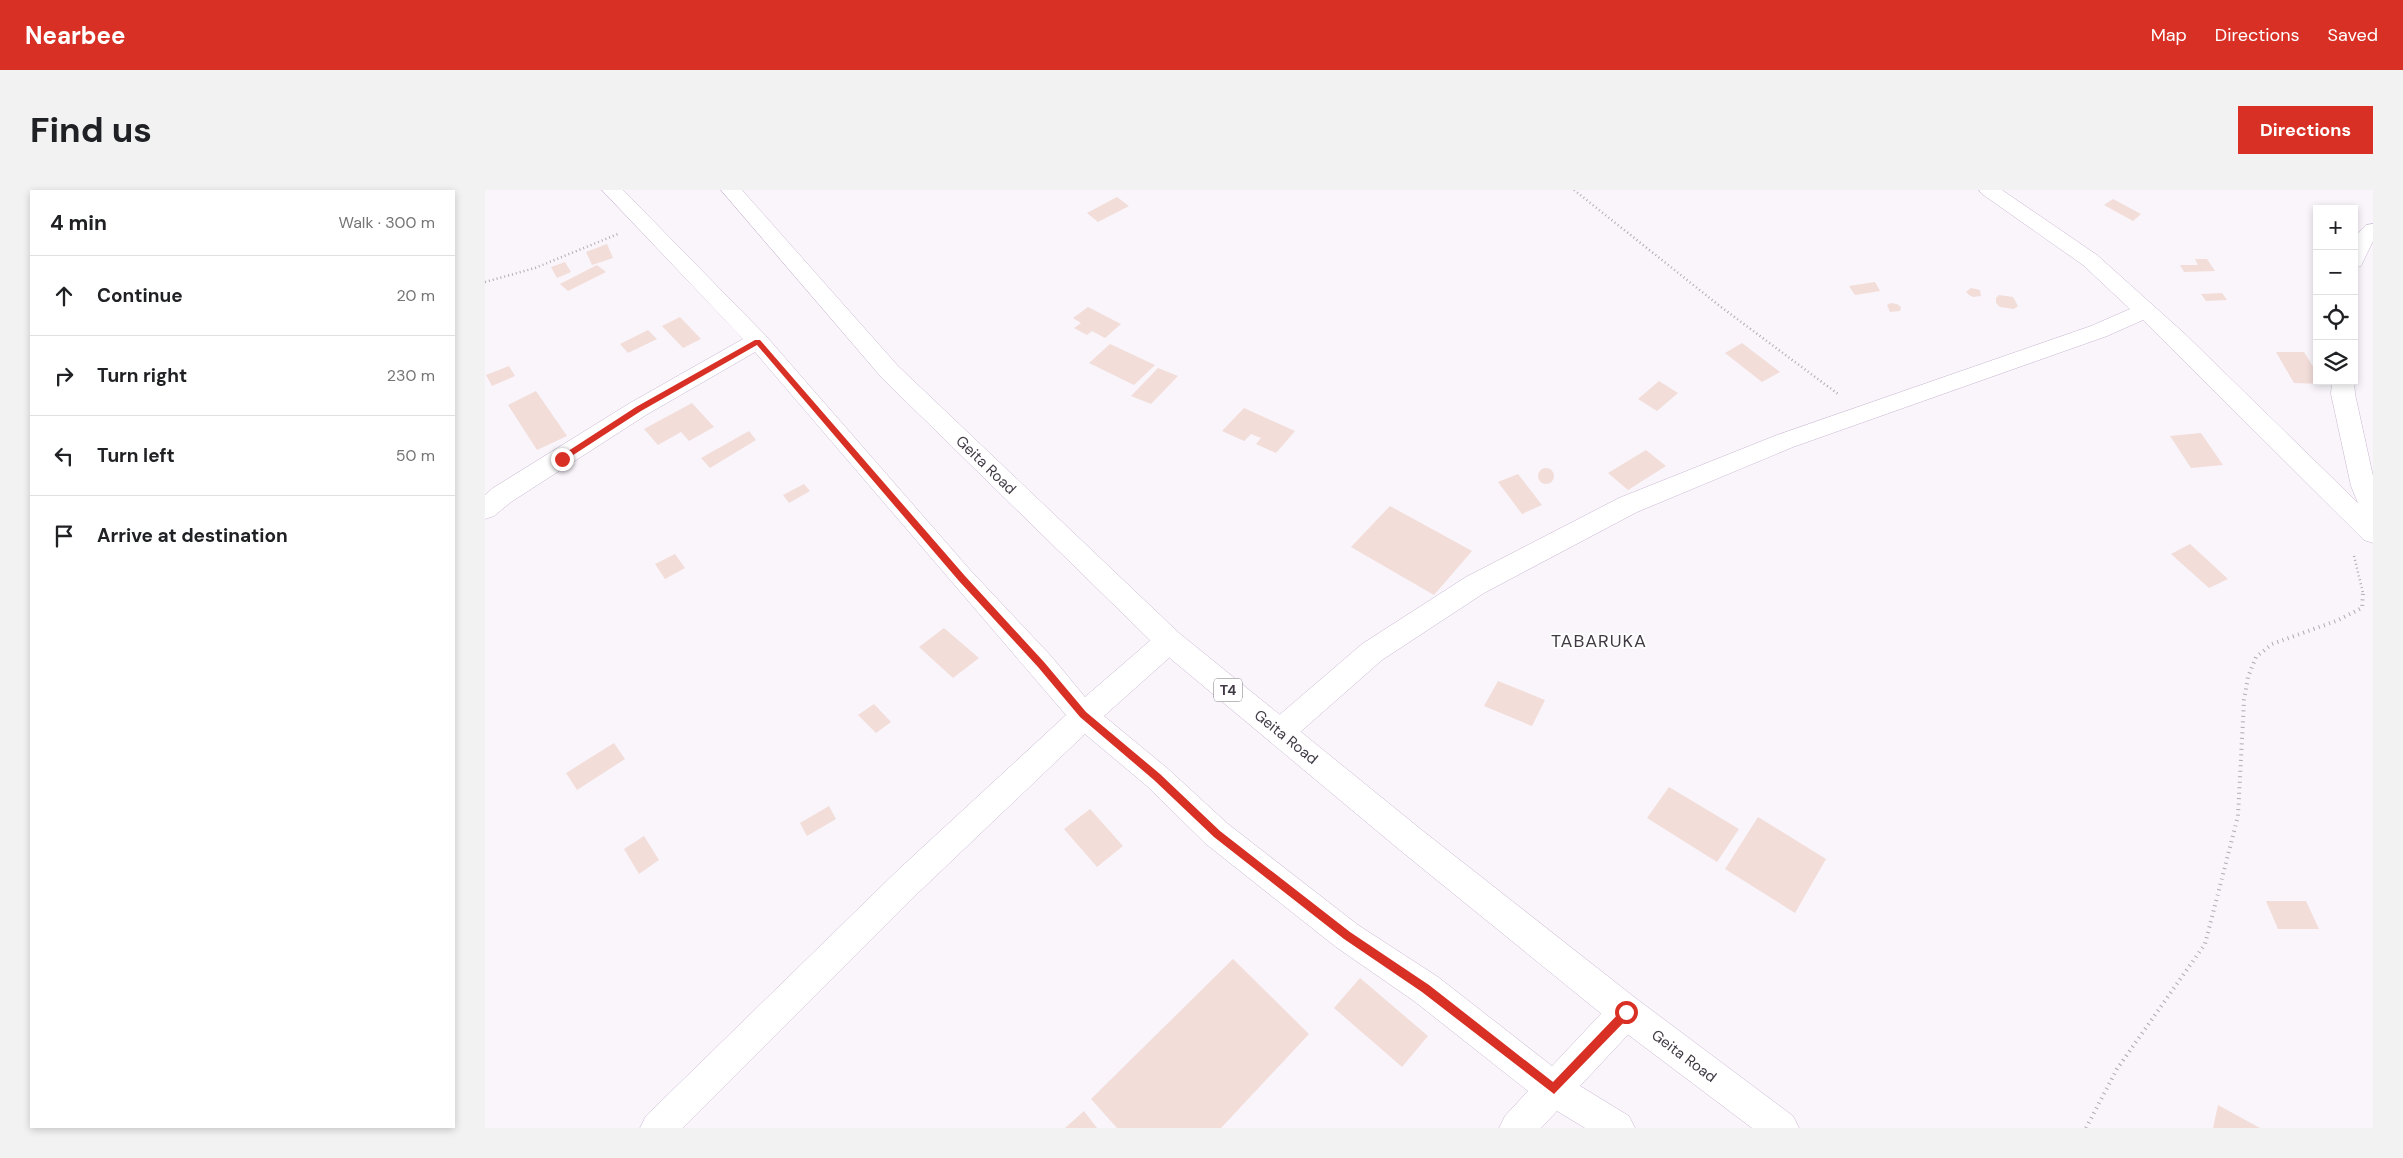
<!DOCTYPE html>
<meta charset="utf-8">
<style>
body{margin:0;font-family:"DM Sans",sans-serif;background:#f2f2f2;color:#202124}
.controls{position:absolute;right:15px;top:15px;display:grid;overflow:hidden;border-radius:0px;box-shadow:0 2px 8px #0003}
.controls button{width:45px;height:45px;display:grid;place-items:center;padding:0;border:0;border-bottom:1px solid #e0e0e0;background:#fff;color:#202124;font:25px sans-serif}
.stop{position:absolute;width:15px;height:15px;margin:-11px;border:4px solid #d93025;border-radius:50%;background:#fff}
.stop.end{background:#d93025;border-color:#fff;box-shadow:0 1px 5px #0008}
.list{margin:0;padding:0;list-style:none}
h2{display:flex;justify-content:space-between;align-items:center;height:65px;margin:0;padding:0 20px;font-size:21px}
h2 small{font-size:16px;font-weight:400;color:#757577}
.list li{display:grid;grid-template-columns:32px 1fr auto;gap:15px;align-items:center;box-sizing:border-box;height:80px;padding:0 20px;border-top:1px solid #e0e0e0}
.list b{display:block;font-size:19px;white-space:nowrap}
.list em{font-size:16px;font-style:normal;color:#757577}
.icon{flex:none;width:28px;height:28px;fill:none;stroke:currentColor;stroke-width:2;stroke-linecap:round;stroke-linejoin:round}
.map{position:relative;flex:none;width:1888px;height:938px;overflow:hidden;border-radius:0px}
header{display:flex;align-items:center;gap:30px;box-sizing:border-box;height:70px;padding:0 25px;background:#d93025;color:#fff}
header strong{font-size:24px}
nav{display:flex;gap:28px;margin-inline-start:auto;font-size:18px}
.intro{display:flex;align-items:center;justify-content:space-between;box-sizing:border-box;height:120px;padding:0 30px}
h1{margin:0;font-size:35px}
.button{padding:12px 22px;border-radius:0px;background:#d93025;color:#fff;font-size:18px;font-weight:700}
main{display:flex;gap:30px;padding:0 30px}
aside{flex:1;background:#fff;border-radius:0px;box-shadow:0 2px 8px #0003}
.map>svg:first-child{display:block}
</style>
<header>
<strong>Nearbee</strong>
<nav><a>Map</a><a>Directions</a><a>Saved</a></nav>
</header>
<div class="intro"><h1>Find us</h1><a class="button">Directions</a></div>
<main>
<aside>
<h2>4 min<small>Walk · 300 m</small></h2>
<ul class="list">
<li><svg class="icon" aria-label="ahead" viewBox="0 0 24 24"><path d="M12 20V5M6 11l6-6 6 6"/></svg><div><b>Continue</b></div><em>20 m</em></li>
<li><svg class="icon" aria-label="right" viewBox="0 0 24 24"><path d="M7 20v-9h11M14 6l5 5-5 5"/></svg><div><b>Turn right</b></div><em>230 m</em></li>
<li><svg class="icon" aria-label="left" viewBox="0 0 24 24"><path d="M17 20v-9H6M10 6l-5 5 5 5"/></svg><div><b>Turn left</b></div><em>50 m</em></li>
<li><svg class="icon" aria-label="arrive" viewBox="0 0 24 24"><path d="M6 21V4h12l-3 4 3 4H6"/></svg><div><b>Arrive at destination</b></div></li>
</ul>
</aside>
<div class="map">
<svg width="1888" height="938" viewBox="0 0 1888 938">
<rect width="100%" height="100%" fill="#f9f5fb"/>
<path fill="#f2ddd9" d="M632,7L644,16L613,32L602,23Z
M1628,9L1656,24L1648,31L1619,15Z
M122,54L128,68L107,75L101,62Z
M1710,69H1722L1730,81L1699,82L1695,75H1713Z
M80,72L86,82L72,88L66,77Z
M112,75L121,82L83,101L75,94Z
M1390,92L1395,101L1370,105L1364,96Z
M1486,98L1495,100L1496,106L1488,107L1484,105L1481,102Z
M1737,103L1742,110L1721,111L1716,104Z
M1514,105L1528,107L1533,116L1529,119L1515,117L1511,113V108Z
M1406,113L1412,114L1416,117L1415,121L1405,122L1402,115Z
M603,117L636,134L620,148L607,141L602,145L589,138L596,133L588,128Z
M195,127L216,149L198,158L177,136Z
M163,140L172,149L143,163L135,154Z
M1257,153L1295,182L1277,192L1240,163Z
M625,154L670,175L649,195L604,173Z
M1791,162H1819L1832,183V191L1838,194L1809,193Z
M24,176L30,186L7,196L1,185Z
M673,178L693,186L666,214L646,206Z
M1174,191L1193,203L1172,221L1153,209Z
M51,201L82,246L52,260L23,215Z
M207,213L229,237L204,251L196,242L173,255L159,239Z
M759,218L810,241L791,263L771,254L776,248L766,244L759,251L737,241Z
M264,241L271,250L225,278L216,268Z
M1716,243L1738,275L1706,278L1685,246Z
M1161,260L1181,276L1143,300L1123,283Z
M1053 286a8 8 0 1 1 16 0a8 8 0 1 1-16 0Z
M1033,284L1057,315L1037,324L1013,292Z
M319,294L325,301L304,313L298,305Z
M905,316L987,361L949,405L866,357Z
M1705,354L1743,389L1724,398L1686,364Z
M190,364L200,378L180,389L170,374Z
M459,438L494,468L468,488L434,457Z
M1013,491L1060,510L1047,536L999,516Z
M389,514L406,532L391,543L373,525Z
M129,553L140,569L92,600L81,583Z
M1184,597L1254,639L1232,672L1162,628Z
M344,616L351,629L322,646L315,633Z
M605,619L638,656L612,677L579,639Z
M1273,627L1341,669L1310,723L1240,679Z
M159,646L174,670L154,684L139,659Z
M1781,711H1821L1834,739H1793Z
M748,769L824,844L736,938H632L606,909Z
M875,788L943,846L917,877L849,818Z
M1733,915L1775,938H1728Z
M599,921L612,938H580Z"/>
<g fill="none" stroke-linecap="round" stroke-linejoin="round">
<defs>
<path id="street" d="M117,0H138L281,146L486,381L566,466L600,507L674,443L684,440L694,443L698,451L694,459L619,526L682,578L743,634L873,735L953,787L1067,876L1129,810L1141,805L1153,810L1158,822L1153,834L1095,896L1144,926L1150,938H1100L1072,921L1056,938H1014L1020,926L1043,901L929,811L851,757L721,654L662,596L600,544L435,701L198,938H155L161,926L413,680L581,525L270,162L161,225L26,312L9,326L0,329V305L8,298L145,213L258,149Z
M1494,0H1517L1612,65L1700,144L1873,313L1866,296L1846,204L1847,191H1869L1870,204L1888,286V353L1879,350L1658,130L1622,146L1308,257L1152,322L999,403L897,470L805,551L795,555L785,551L781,542L785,533L877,454L981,387L1134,308L1292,245L1606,136L1645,119L1598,75L1497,4Z
M1888,34V51L1876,76L1869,78V47L1881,35Z"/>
<path id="highway" d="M236,0H257L413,176L694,443L938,641L1153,810L1308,926L1314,938H1267L1129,834L916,661L674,459L397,188Z"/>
</defs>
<use href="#street" stroke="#c9b6d2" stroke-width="1"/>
<use href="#highway" stroke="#c9b6d2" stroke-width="1"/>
<path stroke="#b0abb3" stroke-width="2.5" stroke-dasharray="1 3" stroke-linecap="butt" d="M1089,0L1236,117L1353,204
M0,92L50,78L133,44
M1869,366L1878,403"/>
<path stroke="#b0abb3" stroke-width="4" stroke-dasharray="1 4.5" stroke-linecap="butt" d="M1601,938L1632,879L1720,754L1753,626L1759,510L1763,487L1771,467L1787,454L1851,431L1877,418L1878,402"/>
<use href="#street" fill="#fff" fill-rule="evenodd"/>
<use href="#highway" fill="#fff" fill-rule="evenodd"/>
</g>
<path fill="#d93025" d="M270,150H275L480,386L559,472L601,522L675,584L735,641L865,742L944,795L1068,892L1138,819H1145V826L1069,904L937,802L859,749L729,647L669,590L595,527L553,477L474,391L272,155L156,221L79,271H74V267L151,217Z"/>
<g text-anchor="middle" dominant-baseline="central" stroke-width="4" stroke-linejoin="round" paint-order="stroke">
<rect fill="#fff" stroke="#7a757d" stroke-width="1" x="729" y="488.5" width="28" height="23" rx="4"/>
<g font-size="14" font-weight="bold" fill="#413a45">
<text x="743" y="500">T4</text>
</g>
<g font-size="15" fill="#413a45" stroke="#fff">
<text transform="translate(501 275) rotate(44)">Geita Road</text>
<text transform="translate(801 547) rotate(39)">Geita Road</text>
<text transform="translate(1199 866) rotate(37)">Geita Road</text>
</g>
<g font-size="18" letter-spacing="1" fill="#413a45" stroke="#fff">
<text x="1114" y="451">TABARUKA</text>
</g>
</g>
</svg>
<div class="controls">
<button>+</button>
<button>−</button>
<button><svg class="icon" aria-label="locate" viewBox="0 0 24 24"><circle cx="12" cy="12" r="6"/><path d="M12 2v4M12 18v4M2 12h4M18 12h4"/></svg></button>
<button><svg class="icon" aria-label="layers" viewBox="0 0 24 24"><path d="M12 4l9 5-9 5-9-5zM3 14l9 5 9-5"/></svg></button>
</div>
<div class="stop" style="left:1141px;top:822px"></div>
<div class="stop end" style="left:77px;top:269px"></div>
</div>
</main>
